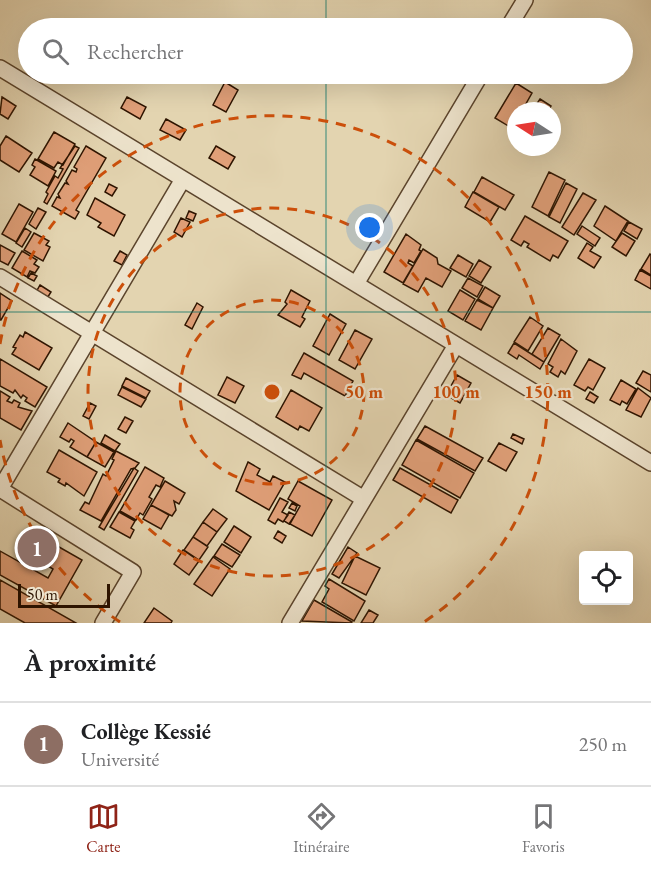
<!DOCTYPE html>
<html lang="fr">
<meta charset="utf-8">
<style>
body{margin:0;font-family:"EB Garamond",serif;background:#f6f6f6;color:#202124}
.controls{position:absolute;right:18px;bottom:18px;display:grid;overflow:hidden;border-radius:6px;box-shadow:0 6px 24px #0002}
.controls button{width:54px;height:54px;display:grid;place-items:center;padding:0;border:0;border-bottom:2px solid #e0e0e0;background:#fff;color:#202124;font:30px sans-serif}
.compass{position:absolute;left:507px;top:102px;width:54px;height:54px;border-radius:50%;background:#fff;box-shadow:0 6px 24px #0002;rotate:282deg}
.scale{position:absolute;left:18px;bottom:15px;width:92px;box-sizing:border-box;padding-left:6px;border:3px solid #2e1400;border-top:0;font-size:16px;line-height:21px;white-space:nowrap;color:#2e1400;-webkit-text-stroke:4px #ede3cc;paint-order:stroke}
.you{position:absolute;left:370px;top:228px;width:21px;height:21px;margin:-15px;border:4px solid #fff;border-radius:50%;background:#1a73e8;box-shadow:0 0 0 9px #1a73e833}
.badge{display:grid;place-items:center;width:39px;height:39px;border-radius:50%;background:#8f2418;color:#fff;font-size:20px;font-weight:700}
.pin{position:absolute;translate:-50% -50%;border:3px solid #fff;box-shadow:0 2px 6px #0006}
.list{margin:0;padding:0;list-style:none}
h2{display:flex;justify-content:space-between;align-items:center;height:78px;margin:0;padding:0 24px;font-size:26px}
h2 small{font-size:20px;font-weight:400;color:#757577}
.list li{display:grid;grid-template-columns:39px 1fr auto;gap:18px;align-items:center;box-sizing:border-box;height:84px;padding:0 24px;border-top:2px solid #e0e0e0}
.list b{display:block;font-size:22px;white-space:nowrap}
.list p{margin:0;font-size:20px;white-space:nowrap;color:#757577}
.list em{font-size:20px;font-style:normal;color:#757577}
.icon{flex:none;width:33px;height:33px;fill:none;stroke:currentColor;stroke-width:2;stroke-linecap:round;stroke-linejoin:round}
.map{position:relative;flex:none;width:651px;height:623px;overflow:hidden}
.search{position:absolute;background:#fff;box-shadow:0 6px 24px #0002;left:18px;right:18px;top:18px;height:66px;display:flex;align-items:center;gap:15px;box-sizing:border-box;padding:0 21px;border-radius:33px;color:#757577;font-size:22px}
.sheet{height:162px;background:#fff}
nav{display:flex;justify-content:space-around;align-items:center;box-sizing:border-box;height:84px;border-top:2px solid #e0e0e0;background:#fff;font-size:16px;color:#757577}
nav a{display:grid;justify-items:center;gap:3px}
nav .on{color:#8f2418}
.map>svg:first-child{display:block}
</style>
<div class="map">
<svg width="651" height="623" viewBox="0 0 651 623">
<rect width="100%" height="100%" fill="#e3d4b0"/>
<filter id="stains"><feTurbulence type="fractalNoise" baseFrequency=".00333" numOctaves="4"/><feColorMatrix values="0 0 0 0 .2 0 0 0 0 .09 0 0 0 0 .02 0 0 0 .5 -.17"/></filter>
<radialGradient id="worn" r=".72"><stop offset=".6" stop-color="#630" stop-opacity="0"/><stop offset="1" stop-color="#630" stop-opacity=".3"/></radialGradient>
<path fill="#e09f78" stroke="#2e1400" stroke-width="1.5" d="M28,37V56L20,51Z
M225,82L238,90L226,112L213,105Z
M516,83L532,93L523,109L526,111H516L515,130L495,118Z
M2,97L16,106L8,119L0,114Z
M127,97L146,107L140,119L121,108Z
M540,99L551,106L548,111H532Z
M166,119L186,130L180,140L160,130Z
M54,132L75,144L63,165L58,162L54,168L38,159Z
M6,136L32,153L19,172L0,160V146Z
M75,146L79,148L47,204L44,202L48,194L46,192L55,176L58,178L63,169L60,168Z
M86,146L106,158L76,210L79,212L75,219L52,206L57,197L60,198L58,194L65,183L68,184L66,181L72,170L76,172L77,169L74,167Z
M216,146L235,157L228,169L209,158Z
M35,159L56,171L48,186L30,175L35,167L32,165Z
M549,172L565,180L548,216L532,207Z
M482,177L514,195L505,210L474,192Z
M566,183L577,189L560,223L549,217Z
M109,184L117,188L112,196L105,192Z
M473,192L499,207L490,222L465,207Z
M583,193L596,200L574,235L562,227Z
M95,198L125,215L114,236L98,227L101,223L87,215Z
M19,204L33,212L16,242L2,234Z
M605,206L628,221L616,241L594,226Z
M38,208L46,212L36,229L29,224Z
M189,211L196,214L193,221L186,218Z
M525,216L568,241L558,258L553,255L550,261L527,247L529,244L524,241L521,246L511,240Z
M181,218L190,222L182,237L174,232Z
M629,222L642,229L637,239L624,231Z
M582,226L600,238L595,246L577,234Z
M25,228L31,232L22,247L16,243Z
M34,233L49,241L46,245L50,247L43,261L24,250Z
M622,233L635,241L626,256L612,247Z
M406,234L421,245L419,250L421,251L414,263L409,260L408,263L413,266L403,283L384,272Z
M587,243L593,247L590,251L601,257L594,268L578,258Z
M0,245L15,253L8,265L0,261Z
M423,249L437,258L438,264L451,271L442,287L426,278L418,292L403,284Z
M22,251L37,260L34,264L39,267L35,273L30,271L27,277L12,268Z
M120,251L127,255L122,265L114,261Z
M650,254L651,255V275L641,269Z
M458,255L473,264L466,277L450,268Z
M479,260L491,267L481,283L469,276Z
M640,270L651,276V289L635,280Z
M31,273L37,276L34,281L28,278Z
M468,278L483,286L477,297L462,288Z
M40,285L51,292L46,300L35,294Z
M485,287L500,296L493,308L478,299Z
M291,290L310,301L302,317L305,319L300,327L278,315L287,304L285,302Z
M460,290L475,299L463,320L448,311Z
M0,293L12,301L1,320H0Z
M477,300L493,308L481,330L465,321Z
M197,303L203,307L192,329L185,325Z
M330,314L346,324L329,355L313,346Z
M530,317L543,326L528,351L514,342Z
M548,328L560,335L544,362L532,354Z
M355,330L372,339L355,369L339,360Z
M25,332L52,348L39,370L12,354L16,348L13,347L20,335L23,337Z
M561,339L577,351L565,374L561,371L558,377L550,372L553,367L548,364Z
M514,343L544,362L540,369L519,355L517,359L508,353Z
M304,353L353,381L345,396L304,373L301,379L292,375Z
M0,359L47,387L35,407L25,401L27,398L23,395L21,398L15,390L13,393L0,386Z
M589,359L605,368L593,390L588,387L585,391L574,385Z
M643,371L651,375V392L636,383Z
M457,375L471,383L460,403L446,395Z
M227,377L244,386L235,403L218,395Z
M126,378L150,391L146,398L122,386Z
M621,380L636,389L627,404L622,401L620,405L610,400Z
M122,387L146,399L141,407L118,395Z
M638,388L651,398L641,417L626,410Z
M291,390L322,408L309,431L300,426L298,430L276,417Z
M0,391L10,397L7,401L12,403L14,400L20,403L18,407L32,411L21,430L0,418Z
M590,392L598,397L594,403L586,399Z
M90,403L96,406L89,419L83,416Z
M125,417L133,421L126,433L118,429Z
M68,423L96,442L87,457L70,447L74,441L71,439L69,442L60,437Z
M425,426L483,458L475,471L417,439Z
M513,434L524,439L522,444L511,438Z
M105,435L120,444L115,451L101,443Z
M416,440L474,473L460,498L402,465Z
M96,442L114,452L105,467L87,457Z
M499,443L517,452L506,471L488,461Z
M59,450L97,472L84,496L66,483L65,486L58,482L60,479L47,472Z
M116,451L139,463L135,468L131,469L101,521L80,510L85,502L89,504L103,474L106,476L114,460L112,459Z
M248,462L260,469L257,475L270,482L273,476L285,482L269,510L236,491Z
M145,467L164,478L160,487L156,485L149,497L152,499L143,515L140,513L136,520L120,511Z
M134,468L138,471L104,530L99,527Z
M400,468L458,500L451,513L393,480Z
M165,481L185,493L179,504L174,501L176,510L172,516L151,505Z
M298,481L332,500L312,536L290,524L300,506L288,499Z
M280,498L288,502L282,512L288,515L283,522L278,519L275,524L268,520Z
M292,503L297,506L295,511L289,508Z
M151,505L169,515L161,529L143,519Z
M213,509L227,519L217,532L203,522Z
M119,512L135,521L131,528L134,530L130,538L110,527Z
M289,512L295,515L289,524L284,521Z
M203,522L217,532L207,546L193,537Z
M234,526L251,537L241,553L224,542Z
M278,531L286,536L282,543L274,538Z
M29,534L41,541L32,555L21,548Z
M193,537L208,547L199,560L184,550Z
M45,539L82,560L56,606L0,575V551L48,578L53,569L35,558Z
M222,544L240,555L232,567L214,556Z
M348,547L357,553L339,578L332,574Z
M183,550L199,561L189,575L174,564Z
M355,556L380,568L366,595L342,583Z
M213,557L230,569L212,596L194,584Z
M329,579L365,601L354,621L322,602L329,589L325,586Z
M0,580L76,623H25L0,609Z
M314,600L352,622L351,623L302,621Z
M154,608L172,621L171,623H144Z
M369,610L378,615L373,623H361Z"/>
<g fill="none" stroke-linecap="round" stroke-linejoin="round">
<defs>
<path id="minor" d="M508,28L525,0
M0,68L651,463
M0,277L364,499
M356,284L481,74
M0,489L183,179
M0,489L133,572L103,623
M290,623L456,345"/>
</defs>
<use href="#minor" stroke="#5b442c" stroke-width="18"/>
<use href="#minor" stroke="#ede3cc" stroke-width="15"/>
</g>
<path fill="none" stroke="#0f766e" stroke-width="1.5" stroke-opacity="0.55" d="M326,0V28M326,74V623M0,312H651"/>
<g fill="none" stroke="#cc4f0a" stroke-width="3" stroke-dasharray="10 8">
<circle cx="272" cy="392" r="92"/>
<circle cx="272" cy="392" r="184"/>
<path d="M120 622A276 276 0 0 1 0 440M0 344A276 276 0 1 1 424 622"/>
</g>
<circle cx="272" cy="392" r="9" fill="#cc4f0a" stroke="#ede3cc" stroke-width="3"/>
<g font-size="18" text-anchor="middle" font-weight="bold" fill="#cc4f0a" stroke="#ede3cc" stroke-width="4.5" stroke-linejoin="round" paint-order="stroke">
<text x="364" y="398">50 m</text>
<text x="456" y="398">100 m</text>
<text x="548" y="398">150 m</text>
</g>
<rect width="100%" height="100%" filter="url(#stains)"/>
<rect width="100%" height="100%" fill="url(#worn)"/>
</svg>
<div class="controls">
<button><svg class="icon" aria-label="locate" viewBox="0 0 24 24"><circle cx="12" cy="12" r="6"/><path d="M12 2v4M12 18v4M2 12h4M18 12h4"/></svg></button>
</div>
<svg class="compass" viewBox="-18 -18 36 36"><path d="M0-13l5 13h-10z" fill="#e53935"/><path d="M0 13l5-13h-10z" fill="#757577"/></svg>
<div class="scale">50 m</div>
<div class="you"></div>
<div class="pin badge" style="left:37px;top:548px;background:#8d6e63">1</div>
<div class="search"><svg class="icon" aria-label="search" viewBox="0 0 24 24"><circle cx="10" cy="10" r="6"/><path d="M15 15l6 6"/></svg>Rechercher</div>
</div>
<section class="sheet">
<h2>À proximité<small></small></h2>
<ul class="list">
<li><span class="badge" style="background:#8d6e63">1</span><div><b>Collège Kessié</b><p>Université</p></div><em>250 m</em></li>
</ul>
</section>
<nav>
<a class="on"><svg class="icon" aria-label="map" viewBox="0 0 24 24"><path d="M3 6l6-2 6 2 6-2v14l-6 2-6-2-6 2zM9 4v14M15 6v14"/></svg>Carte</a>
<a><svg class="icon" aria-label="directions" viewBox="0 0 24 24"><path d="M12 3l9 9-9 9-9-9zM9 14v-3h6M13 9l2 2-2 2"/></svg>Itinéraire</a>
<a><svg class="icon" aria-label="saved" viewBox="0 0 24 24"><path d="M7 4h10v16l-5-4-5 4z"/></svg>Favoris</a>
</nav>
